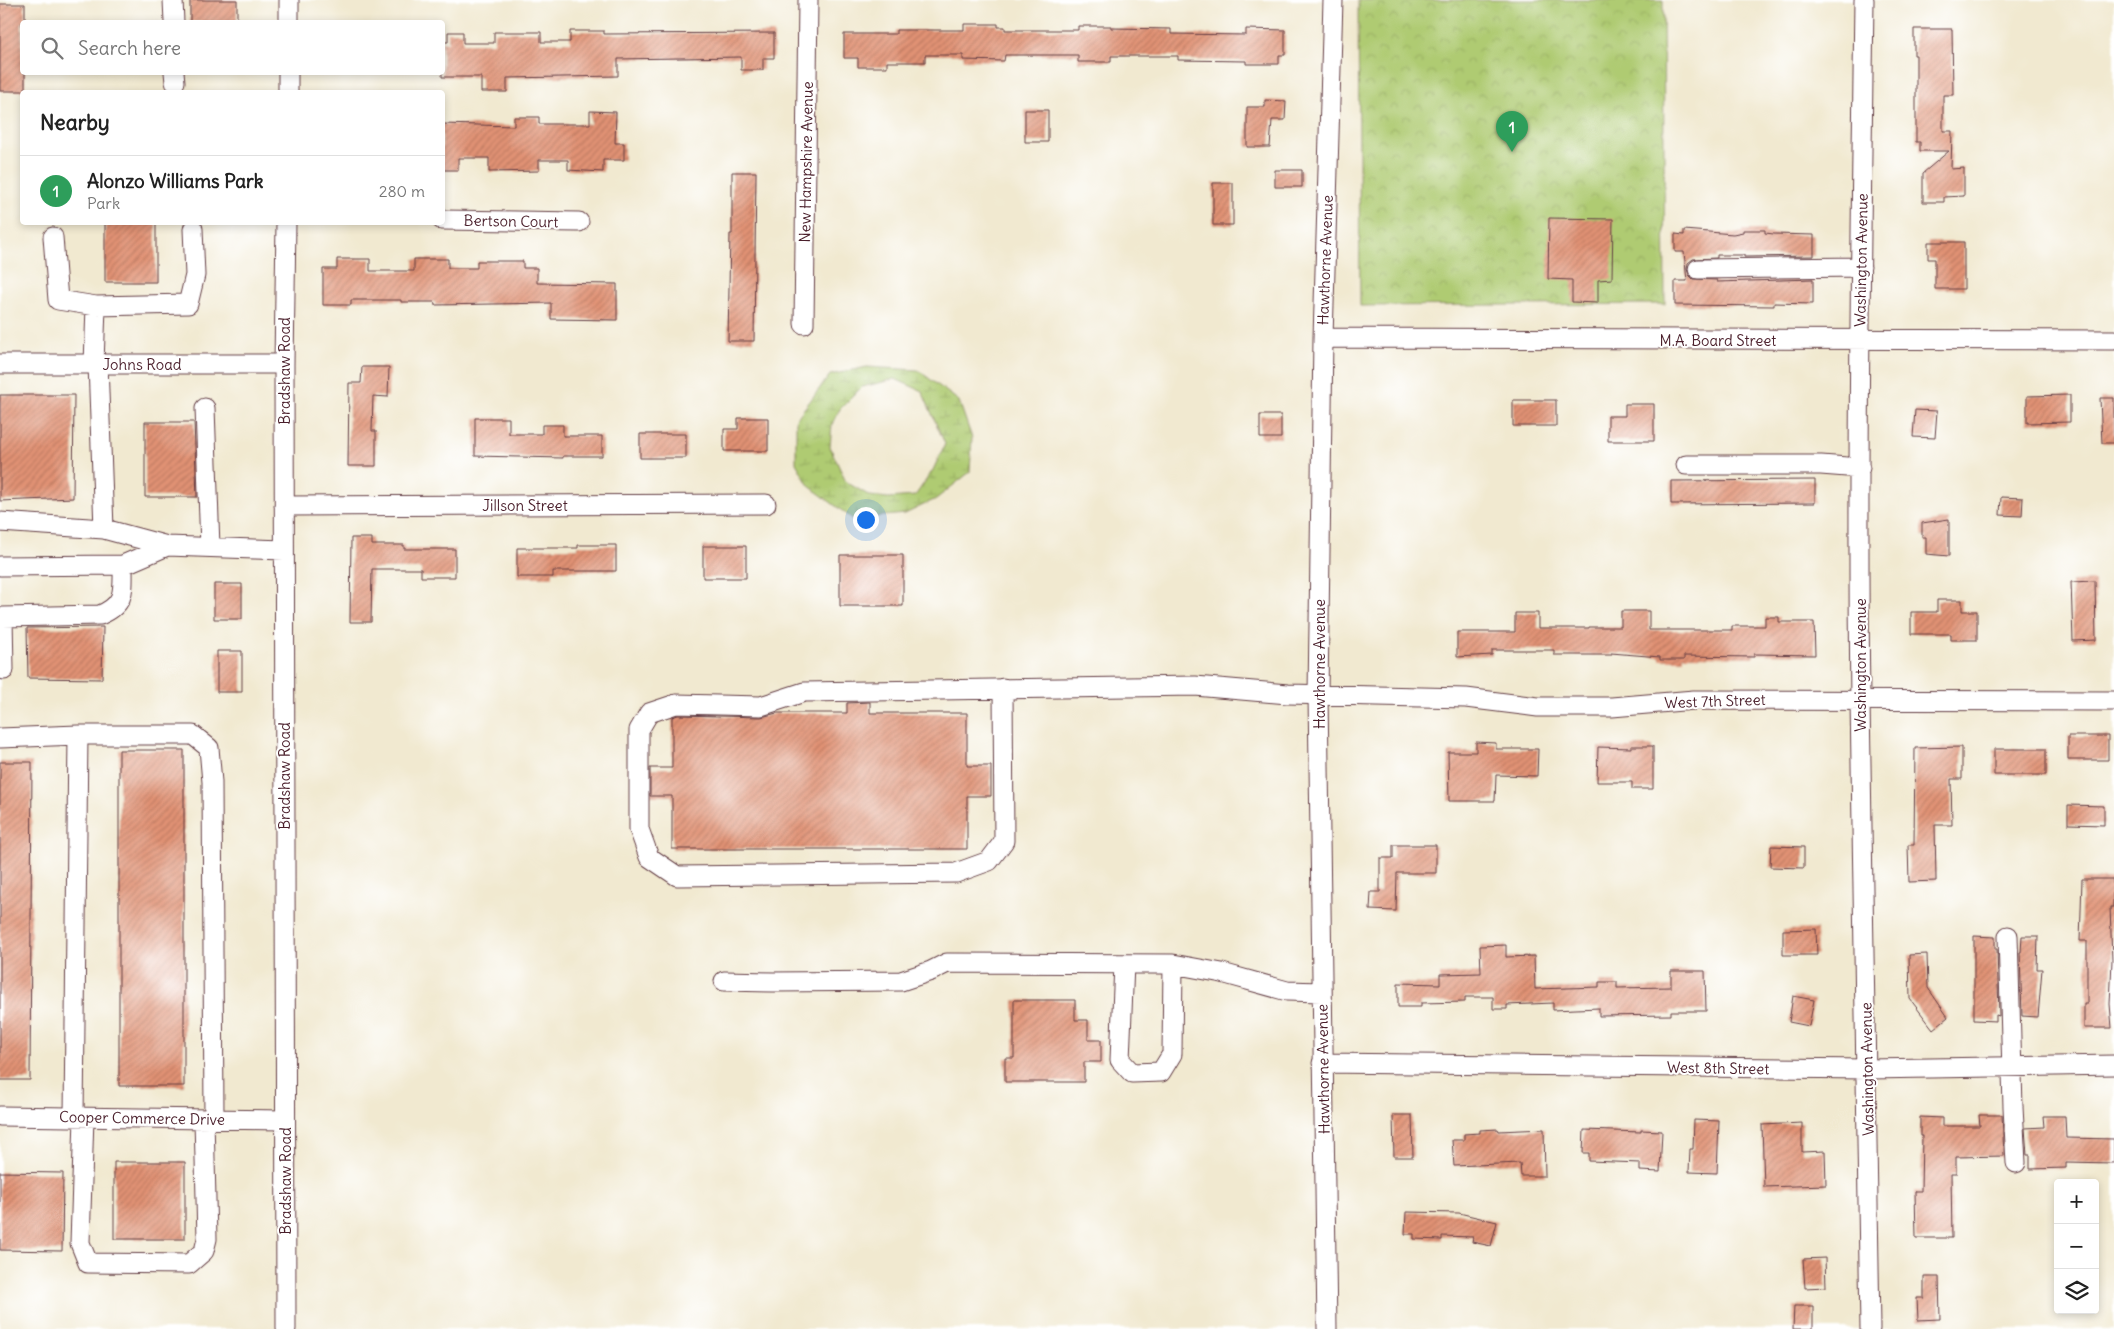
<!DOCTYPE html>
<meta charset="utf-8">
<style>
body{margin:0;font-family:Delius,sans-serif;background:#f2f2f2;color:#222}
.controls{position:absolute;right:15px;bottom:15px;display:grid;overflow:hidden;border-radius:5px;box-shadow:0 2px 8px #0003}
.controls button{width:45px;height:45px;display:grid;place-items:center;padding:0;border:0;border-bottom:1px solid #e0e0e0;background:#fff;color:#222;font:25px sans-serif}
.you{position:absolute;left:865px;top:519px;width:18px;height:18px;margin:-12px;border:4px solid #fff;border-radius:50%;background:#1a73e8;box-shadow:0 0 0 8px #1a73e833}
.badge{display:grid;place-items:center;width:32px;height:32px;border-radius:50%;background:#2563eb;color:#fff;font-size:16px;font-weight:700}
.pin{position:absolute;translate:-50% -41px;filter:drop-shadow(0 1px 2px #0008)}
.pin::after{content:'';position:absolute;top:26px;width:18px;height:15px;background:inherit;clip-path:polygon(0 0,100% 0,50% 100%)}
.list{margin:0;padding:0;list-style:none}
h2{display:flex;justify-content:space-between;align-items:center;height:65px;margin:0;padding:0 20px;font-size:21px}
h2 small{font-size:16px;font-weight:400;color:#767676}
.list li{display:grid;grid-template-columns:32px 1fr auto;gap:15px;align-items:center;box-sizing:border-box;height:70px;padding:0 20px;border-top:1px solid #e0e0e0}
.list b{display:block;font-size:19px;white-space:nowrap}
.list p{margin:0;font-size:16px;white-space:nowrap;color:#767676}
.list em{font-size:16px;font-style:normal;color:#767676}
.icon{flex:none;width:28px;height:28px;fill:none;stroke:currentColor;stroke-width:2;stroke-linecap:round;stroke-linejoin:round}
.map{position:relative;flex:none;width:2114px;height:1329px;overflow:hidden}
.search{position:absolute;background:#fff;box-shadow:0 2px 8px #0003;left:20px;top:20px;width:425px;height:55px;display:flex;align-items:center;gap:12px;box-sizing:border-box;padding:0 18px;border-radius:5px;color:#767676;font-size:19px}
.panel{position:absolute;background:#fff;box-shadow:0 2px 8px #0003;left:20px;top:90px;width:425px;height:135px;border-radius:5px}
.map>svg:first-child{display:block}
</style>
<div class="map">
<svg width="2114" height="1329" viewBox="0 0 2114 1329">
<defs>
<pattern id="wetland-marsh" width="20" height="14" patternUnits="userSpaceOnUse" patternTransform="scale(1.25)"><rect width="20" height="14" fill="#afcb72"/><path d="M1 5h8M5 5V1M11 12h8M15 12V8" fill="none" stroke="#98ae63"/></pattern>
<pattern id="park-crowns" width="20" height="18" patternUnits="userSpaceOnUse" patternTransform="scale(1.25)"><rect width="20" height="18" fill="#afcb72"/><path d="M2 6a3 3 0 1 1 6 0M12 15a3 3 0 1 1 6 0" fill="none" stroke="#98ae63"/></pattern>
<pattern id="building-hatch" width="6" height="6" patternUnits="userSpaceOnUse" patternTransform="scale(1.25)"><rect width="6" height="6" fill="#e19274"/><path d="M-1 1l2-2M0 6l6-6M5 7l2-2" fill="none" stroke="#b8775f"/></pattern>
</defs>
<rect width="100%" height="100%" fill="#fff"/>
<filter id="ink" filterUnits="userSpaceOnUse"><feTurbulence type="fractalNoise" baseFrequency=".02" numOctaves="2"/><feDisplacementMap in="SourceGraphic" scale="10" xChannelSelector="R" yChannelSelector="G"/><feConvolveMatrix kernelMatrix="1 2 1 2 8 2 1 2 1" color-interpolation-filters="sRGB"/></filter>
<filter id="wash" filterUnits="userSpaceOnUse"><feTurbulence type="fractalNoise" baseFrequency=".0096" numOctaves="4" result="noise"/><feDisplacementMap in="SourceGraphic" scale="20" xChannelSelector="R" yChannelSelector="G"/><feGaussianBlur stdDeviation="1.12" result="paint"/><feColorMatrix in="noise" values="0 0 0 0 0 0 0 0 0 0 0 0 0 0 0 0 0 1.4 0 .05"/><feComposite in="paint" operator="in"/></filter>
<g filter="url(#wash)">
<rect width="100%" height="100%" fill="#f1e9d0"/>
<path fill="url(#wetland-marsh)" stroke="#7c754e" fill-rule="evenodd" d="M867,367L918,370L959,401L972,438L970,472L936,499L905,514L853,519L809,486L796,463V419L830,375ZM895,379L922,391L945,444L933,470L915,496L888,498L870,496L846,482L830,447L832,424L840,409L862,387Z"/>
<path fill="url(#park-crowns)" stroke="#7c754e" d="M1358,0H1663L1665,304L1360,306Z"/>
<g id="blocks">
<path fill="url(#building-hatch)" d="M190,0H237V22H190Z
M0,4H25V22H22V72H25V91H0Z
M964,24H998V27H1005V30H1078V26H1111V28L1171,29V34L1246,35V29L1285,30V55H1279V64H1246V61L1178,60V56H1111V62H1078V55H1005L1004,61L963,60V55H925V62H887V67H858V58H844V34H896V30H964Z
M1914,29H1952L1953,95H1943V131H1952L1951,169L1964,168V196L1944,197V202H1923V173L1949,151H1920V142H1916V55H1914Z
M570,31H604V34L774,33V58H763V70H741V57L618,59V76L507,78V92H481V77H442V42H448V32H463V43H494V32H541V42H570Z
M1265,100L1286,101L1285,120H1272L1270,147H1247V107H1265Z
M1025,110H1048V142H1025Z
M590,111L616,112L615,143H624V160H603V172L568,170V160H539V171L489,172V158H458V170H442V124L514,126V117H539V124H590Z
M1275,170H1302V187H1275Z
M732,172H756L754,341H728L730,234H732Z
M1213,183H1233V225H1213Z
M1549,218L1613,219L1612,279L1598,280V303L1572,302V280L1548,279Z
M105,222H156V282H105Z
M1684,230L1733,234L1743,232V230H1765V233L1774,234L1814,235V256L1744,257V255H1717V258L1693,259L1688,263L1687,269L1689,275L1693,279L1717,280V282L1813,279V304L1774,303V306L1675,305V281H1687L1684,252H1675V234L1684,235Z
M1928,242H1964V289H1935V259H1928Z
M337,259H370V271H414V259H448V268H477V261H523V268H537V283L617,284V320L551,319V303L435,305V302H401V300H351V305H323V269H337Z
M362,367H389L388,397L373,396L372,431H376V466H348L349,383H361Z
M0,395H74L73,498L0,501Z
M2070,395V422L2027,423V396Z
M2100,398H2114V443H2102Z
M1513,400H1556V426H1513Z
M1625,404H1654V441H1608V416H1625Z
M1915,410L1937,411L1935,438L1913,437Z
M1260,415H1281V438H1260Z
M475,418H509V434H542V425H563V436H602V456H563V458L475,456Z
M738,418H768V451H724V429H738Z
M145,422H194L197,497H145Z
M640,434H686V458H640Z
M1815,480V503L1671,504V481Z
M2001,497L2023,498L2022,516L2000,515Z
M1949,519V556L1926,554V537H1922V523Z
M351,538H372V545H404V549H455V577H421V569H372L371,622H350Z
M578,545H616V571H553V577H517V548H578Z
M703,546H746V578H703Z
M840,555H903V606H840Z
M2095,581L2096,640L2073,641L2071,582Z
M214,584H242V619H214Z
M1937,600H1962V611H1977V640H1951V634H1911V612H1937Z
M1621,611H1649V630H1732V626H1765V617H1779V622H1814L1815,655L1754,654V657L1684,656V660H1660V657L1611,653V655H1554V650H1492V655L1457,657V632H1515V613H1538V628H1589V627H1621Z
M103,627L102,679L28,678L27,628Z
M217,651H242V692H217Z
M870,702V713H967V766H991V796H967V849H672V796H650V768H672V717L678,715L761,717L777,713H847V703Z
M2068,736H2108V760H2068Z
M1476,742L1496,743V749H1538L1537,776L1496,775L1495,801H1449L1448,752H1476Z
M1631,746H1653V789H1632V782H1597L1598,747L1631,748Z
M1962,747V779H1951L1952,825H1935L1936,881L1909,882L1908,845H1914L1915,748Z
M1994,749H2046V775H1994Z
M119,750H184V1086H119Z
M0,762H32L30,1080H0Z
M2068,805L2104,806V825L2068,824Z
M1393,845H1436V873H1397L1396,911L1370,910L1371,892H1380V858H1393Z
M1771,846L1804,847V868L1770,867Z
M2082,879H2113V907H2110L2112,960L2110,1004L2112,1028H2084V1004H2087V941H2080Z
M1816,929L1817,955H1783V930Z
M1974,936L1995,937V949H1997L1999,1016L1996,1015V1021L1974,1020Z
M2022,936H2038L2037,969H2042L2038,1017L2022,1016L2020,952H2021Z
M1506,945V957L1534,956L1535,989L1599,987V982H1617V988L1671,987V971H1705L1706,1011H1671V1015L1599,1016V1008L1553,1010V1003L1507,1005V1009H1493V997H1465V1002L1421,1003V1007H1398V983L1440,984V974L1481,973L1480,946Z
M1927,954L1928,988L1948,1017L1933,1029L1910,999L1909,955Z
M1793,996L1814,1000L1809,1026L1789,1022Z
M1014,1000H1075V1020H1088V1040H1101V1062H1084V1082H1005V1058H1014Z
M1393,1115H1412L1413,1157H1394Z
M1979,1115H2002L2004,1156L1956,1157V1174H1951L1952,1238H1916L1915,1191H1921L1922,1136H1920V1117L1942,1118V1126H1980Z
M2043,1116H2065L2066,1138L2114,1139V1163L2066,1162V1168L2030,1169V1155H2027L2025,1128L2044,1127Z
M1694,1120L1719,1121L1717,1173L1689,1172L1690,1149H1693Z
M1802,1123V1152L1825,1151L1826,1185L1764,1187L1762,1125Z
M1498,1129L1499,1131L1544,1129L1545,1176H1521L1520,1163L1454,1166L1452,1140H1464V1134L1480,1133V1130Z
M1584,1130L1641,1132V1130L1662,1131L1660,1172L1640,1171V1163L1589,1161V1153H1583Z
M114,1162H185V1239H114Z
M0,1172L63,1173L62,1251L0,1250Z
M1406,1212L1459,1213L1497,1222L1491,1246L1472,1242L1473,1237L1442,1236V1240L1414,1239V1234H1405Z
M1825,1258L1826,1287L1805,1288L1803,1259Z
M1924,1277H1939L1940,1319L1918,1320L1917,1298H1924Z
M1794,1306H1813V1329H1793Z"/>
</g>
</g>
<g filter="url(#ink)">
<use href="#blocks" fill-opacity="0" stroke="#633d44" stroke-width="1"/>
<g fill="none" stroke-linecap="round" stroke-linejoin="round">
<defs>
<path id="minor" d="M173,0L174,22
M1864,0C1861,234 1857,468 1860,701C1863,911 1868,1120 1870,1329
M289,22V0
M174,72L175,82
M288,92V72
M442,220L579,222
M53,237L58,300L96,306
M1698,269L1861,267
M804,324L808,0
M1323,338L2114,340
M0,364H284
M94,364L96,306L188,304L195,275L193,229
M98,364L104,529
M205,408L210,547
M1686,465H1821L1860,468
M284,506L766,504
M0,522L104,529L167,546L284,550
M0,566L123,565L167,546
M4,670L3,617L100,615C126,604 123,591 123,565
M1003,688L1004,841L989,861L956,873L677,876L649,857L639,829V730L649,713L676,704L761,706L804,692L1195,686L1288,694L1466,698L1538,707H1612L1694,700L2114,701
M0,738L78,735
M2008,936L2013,1107L2016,1163
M1124,964L1120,1060L1132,1073L1161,1072L1172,1054L1173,964
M724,981L773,982L901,981L931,971L947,963L1173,964L1222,973L1287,991L1321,992
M1322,1063L1868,1069L2114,1065
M0,1116L284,1120
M74,1117L78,735H193L209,748L212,782L214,1119
M84,1117L80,1243L88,1263L189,1264L204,1251L207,1239L204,1119
M286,1329L284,364L286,222
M1327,1329L1318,695L1323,338L1333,0"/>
</defs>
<use href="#minor" stroke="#633d44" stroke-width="21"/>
<use href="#minor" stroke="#fff" stroke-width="19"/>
</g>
</g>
<g text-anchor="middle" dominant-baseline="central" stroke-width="4" stroke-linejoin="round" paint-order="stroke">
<g font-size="15" fill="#4a1f2b" stroke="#fff">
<text transform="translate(806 162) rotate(-89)">New Hampshire Avenue</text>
<text transform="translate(511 221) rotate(1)">Bertson Court</text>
<text transform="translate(1325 260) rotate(-88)">Hawthorne Avenue</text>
<text transform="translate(1861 260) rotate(-89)">Washington Avenue</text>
<text x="1718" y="340">M.A. Board Street</text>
<text x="142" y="364">Johns Road</text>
<text transform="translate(284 371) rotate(-90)">Bradshaw Road</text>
<text x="525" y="505">Jillson Street</text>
<text transform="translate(1319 664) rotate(-90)">Hawthorne Avenue</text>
<text transform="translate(1860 665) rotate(-90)">Washington Avenue</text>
<text transform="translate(1715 701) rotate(-2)">West 7th Street</text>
<text transform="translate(284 776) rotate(-90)">Bradshaw Road</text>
<text transform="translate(1718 1068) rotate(1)">West 8th Street</text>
<text transform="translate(1323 1069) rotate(-91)">Hawthorne Avenue</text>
<text transform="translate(1867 1069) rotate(-91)">Washington Avenue</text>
<text transform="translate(142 1118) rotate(1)">Cooper Commerce Drive</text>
<text transform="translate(285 1181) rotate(-90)">Bradshaw Road</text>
</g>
</g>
</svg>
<div class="controls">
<button>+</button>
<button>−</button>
<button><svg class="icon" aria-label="layers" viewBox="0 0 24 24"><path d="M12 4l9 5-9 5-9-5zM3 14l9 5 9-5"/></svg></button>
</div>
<div class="you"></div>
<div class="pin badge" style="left:1512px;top:152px;background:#2e9e5b">1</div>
<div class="search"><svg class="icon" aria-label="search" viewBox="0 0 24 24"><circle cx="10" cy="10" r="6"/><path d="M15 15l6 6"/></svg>Search here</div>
<section class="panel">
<h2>Nearby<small></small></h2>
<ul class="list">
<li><span class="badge" style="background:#2e9e5b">1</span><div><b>Alonzo Williams Park</b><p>Park</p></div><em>280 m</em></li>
</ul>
</section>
</div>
